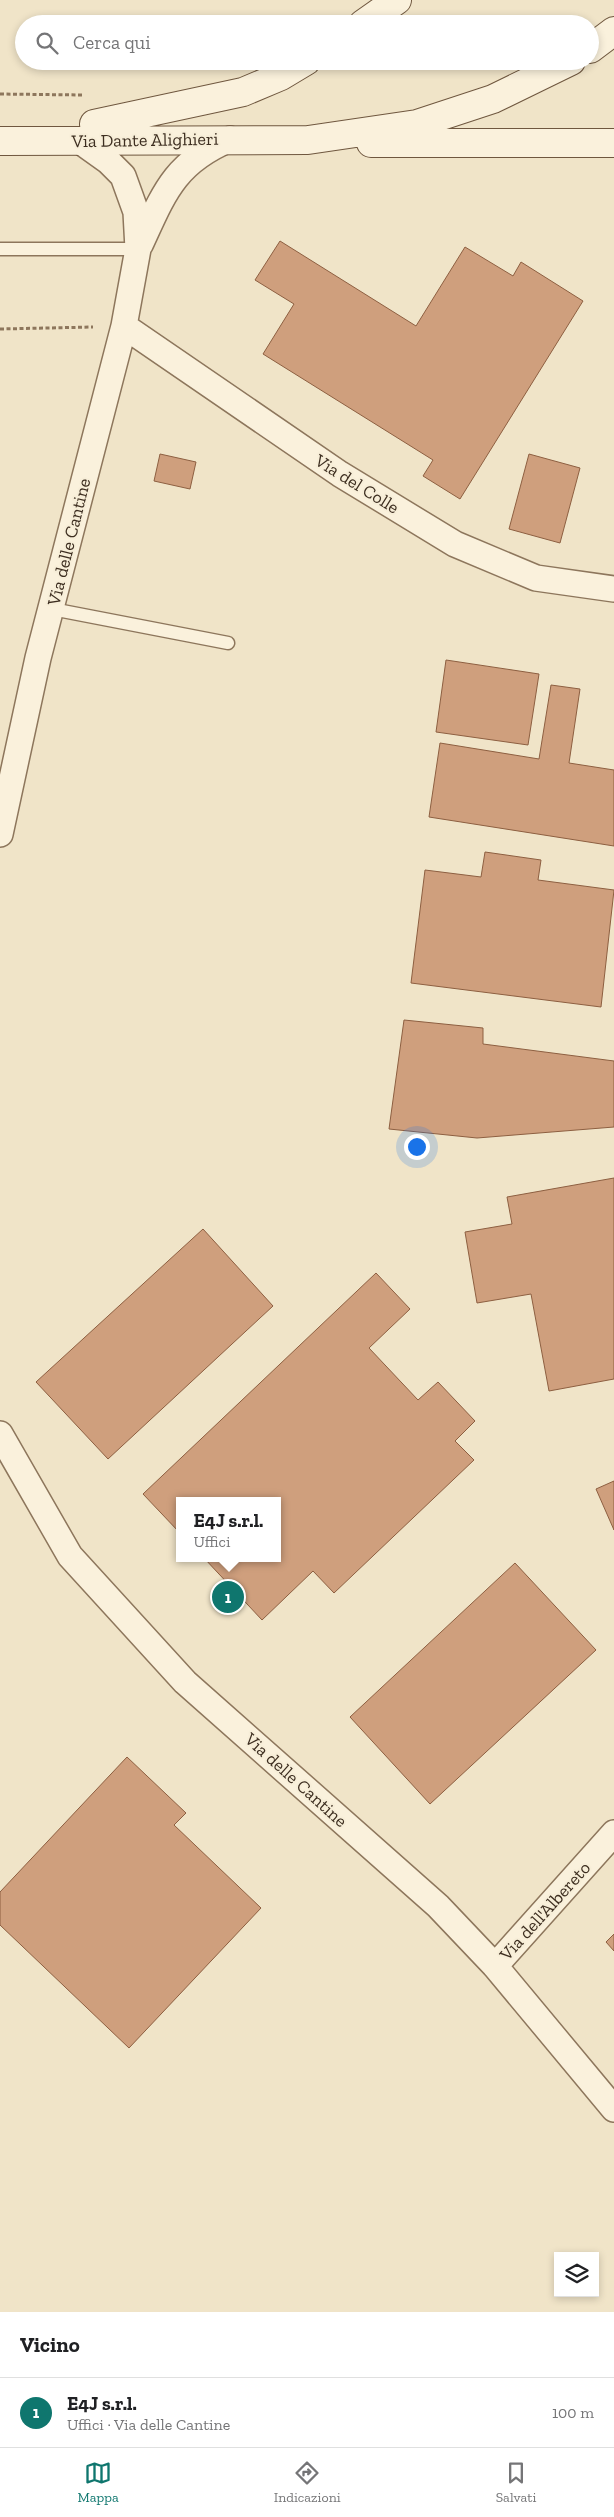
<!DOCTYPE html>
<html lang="it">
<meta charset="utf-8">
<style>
body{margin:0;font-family:"Zilla Slab",serif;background:#f6f6f6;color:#202124}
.controls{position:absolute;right:15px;bottom:15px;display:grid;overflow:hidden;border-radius:0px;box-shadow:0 2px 8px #0003}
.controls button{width:45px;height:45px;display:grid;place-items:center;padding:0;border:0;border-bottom:1px solid #e0e0e0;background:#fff;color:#202124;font:25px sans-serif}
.you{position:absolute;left:416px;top:1146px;width:18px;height:18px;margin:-12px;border:4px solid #fff;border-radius:50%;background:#1a73e8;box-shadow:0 0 0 8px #1a73e833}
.badge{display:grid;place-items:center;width:32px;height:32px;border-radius:50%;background:#0f766e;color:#fff;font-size:16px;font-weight:700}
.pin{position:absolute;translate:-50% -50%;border:2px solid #fff;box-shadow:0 1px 5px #0006}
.popup{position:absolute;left:176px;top:1497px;width:105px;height:65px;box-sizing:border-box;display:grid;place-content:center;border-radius:0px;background:#fff;filter:drop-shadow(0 1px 4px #0005);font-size:16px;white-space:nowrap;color:#757577}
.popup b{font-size:19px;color:#202124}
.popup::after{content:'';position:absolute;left:50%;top:100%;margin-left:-10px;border:10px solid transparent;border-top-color:#fff}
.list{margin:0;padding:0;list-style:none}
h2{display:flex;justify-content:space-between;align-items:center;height:65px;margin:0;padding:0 20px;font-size:21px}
h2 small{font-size:16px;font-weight:400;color:#757577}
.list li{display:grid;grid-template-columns:32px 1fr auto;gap:15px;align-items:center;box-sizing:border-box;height:70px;padding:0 20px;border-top:1px solid #e0e0e0}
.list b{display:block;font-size:19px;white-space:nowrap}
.list p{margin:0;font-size:16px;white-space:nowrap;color:#757577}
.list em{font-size:16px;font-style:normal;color:#757577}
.icon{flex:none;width:28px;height:28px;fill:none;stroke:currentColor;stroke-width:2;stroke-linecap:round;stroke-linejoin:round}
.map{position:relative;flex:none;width:614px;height:2312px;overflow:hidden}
.search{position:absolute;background:#fff;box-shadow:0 2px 8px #0003;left:15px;right:15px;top:15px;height:55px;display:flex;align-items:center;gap:12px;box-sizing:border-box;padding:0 18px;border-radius:28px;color:#757577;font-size:19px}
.sheet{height:135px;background:#fff}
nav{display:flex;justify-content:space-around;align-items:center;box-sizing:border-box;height:70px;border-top:1px solid #e0e0e0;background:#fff;font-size:14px;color:#757577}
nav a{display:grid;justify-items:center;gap:2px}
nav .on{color:#0f766e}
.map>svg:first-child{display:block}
</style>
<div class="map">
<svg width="614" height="2312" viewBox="0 0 614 2312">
<rect width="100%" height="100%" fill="#f0e4c8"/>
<path fill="#cf9f7d" stroke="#8d5f41" d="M280,241L416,326L465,247L513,276L521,262L583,301L460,499L423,476L433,460L263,354L294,304L255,280Z
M160,454L196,462L190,489L154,481Z
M529,454L580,468L560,543L509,529Z
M446,660L539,674L528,745L436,732Z
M551,685L580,689L569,763L614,770V846L429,817L440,743L539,759Z
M485,852L541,860L538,880L614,890L601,1007L411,983L425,870L481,877Z
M404,1020L483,1028V1044L614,1061V1127L477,1138L389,1129Z
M614,1178V1379L549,1391L531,1294L477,1303L465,1232L512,1224L507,1197Z
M203,1229L273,1306L108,1459L36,1382Z
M376,1273L410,1309L369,1348L418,1400L438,1382L475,1421L455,1441L474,1460L334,1593L313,1571L262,1620L204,1558H277V1501H179V1532L143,1494Z
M614,1481V1530L596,1489Z
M515,1563L596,1650L430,1804L350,1717Z
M127,1757L186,1813L174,1825L261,1908L129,2048L0,1925V1892Z
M614,1934V1951L606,1942Z"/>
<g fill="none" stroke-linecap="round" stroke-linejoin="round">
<defs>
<path id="lane" d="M0,249H138
M52,609L228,643"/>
<path id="street" d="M140,245C164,193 174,163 230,139
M124,326L340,474L455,544L536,578L614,589
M0,834L38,658L124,326L138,249L136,212L123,176L108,161L80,141
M0,1434L70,1556L185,1682L438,1906L495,1966L614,2109
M495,1966L614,1833"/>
<path id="secondary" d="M363,24L397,0
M590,49L614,31
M94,124L243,92L281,76L306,61
M0,141L308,140L417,124L493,99L571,61
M371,143H614"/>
</defs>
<use href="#lane" stroke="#8d765c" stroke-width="15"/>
<use href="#street" stroke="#8d765c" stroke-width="28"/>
<use href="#secondary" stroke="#6f573f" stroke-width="30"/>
<path stroke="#8d765c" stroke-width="3" stroke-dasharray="4 2.5" stroke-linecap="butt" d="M0,94L82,95
M0,329L93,327"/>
<use href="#lane" stroke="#faf1dc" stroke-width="12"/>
<use href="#street" stroke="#faf1dc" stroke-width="25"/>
<use href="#secondary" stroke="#faf1dc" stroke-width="28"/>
</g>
<g text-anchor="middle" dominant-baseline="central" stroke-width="4" stroke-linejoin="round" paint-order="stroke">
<g font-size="18" fill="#3d2e20" stroke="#f7eed8">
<text transform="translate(145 140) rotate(-1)">Via Dante Alighieri</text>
<text transform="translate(357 484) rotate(32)">Via del Colle</text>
<text transform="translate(69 542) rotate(-76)">Via delle Cantine</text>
<text transform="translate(296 1780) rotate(42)">Via delle Cantine</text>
<text transform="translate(545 1911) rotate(-48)">Via dell'Albereto</text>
</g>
</g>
</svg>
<div class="controls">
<button><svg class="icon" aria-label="layers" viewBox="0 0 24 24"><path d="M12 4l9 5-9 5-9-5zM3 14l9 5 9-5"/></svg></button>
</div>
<div class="you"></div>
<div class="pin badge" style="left:228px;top:1597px">1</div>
<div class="popup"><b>E4J s.r.l.</b>Uffici</div>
<div class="search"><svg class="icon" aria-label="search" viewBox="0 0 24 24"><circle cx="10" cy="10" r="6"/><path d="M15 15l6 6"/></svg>Cerca qui</div>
</div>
<section class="sheet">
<h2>Vicino<small></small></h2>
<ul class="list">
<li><span class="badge">1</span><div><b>E4J s.r.l.</b><p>Uffici · Via delle Cantine</p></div><em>100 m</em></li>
</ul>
</section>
<nav>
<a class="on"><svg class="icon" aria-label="map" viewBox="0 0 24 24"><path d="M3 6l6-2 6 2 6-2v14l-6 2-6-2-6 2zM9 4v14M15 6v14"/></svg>Mappa</a>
<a><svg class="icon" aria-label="directions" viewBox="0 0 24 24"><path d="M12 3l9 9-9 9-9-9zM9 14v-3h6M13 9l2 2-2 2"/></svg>Indicazioni</a>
<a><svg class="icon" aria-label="saved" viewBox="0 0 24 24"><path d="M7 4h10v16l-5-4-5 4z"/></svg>Salvati</a>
</nav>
